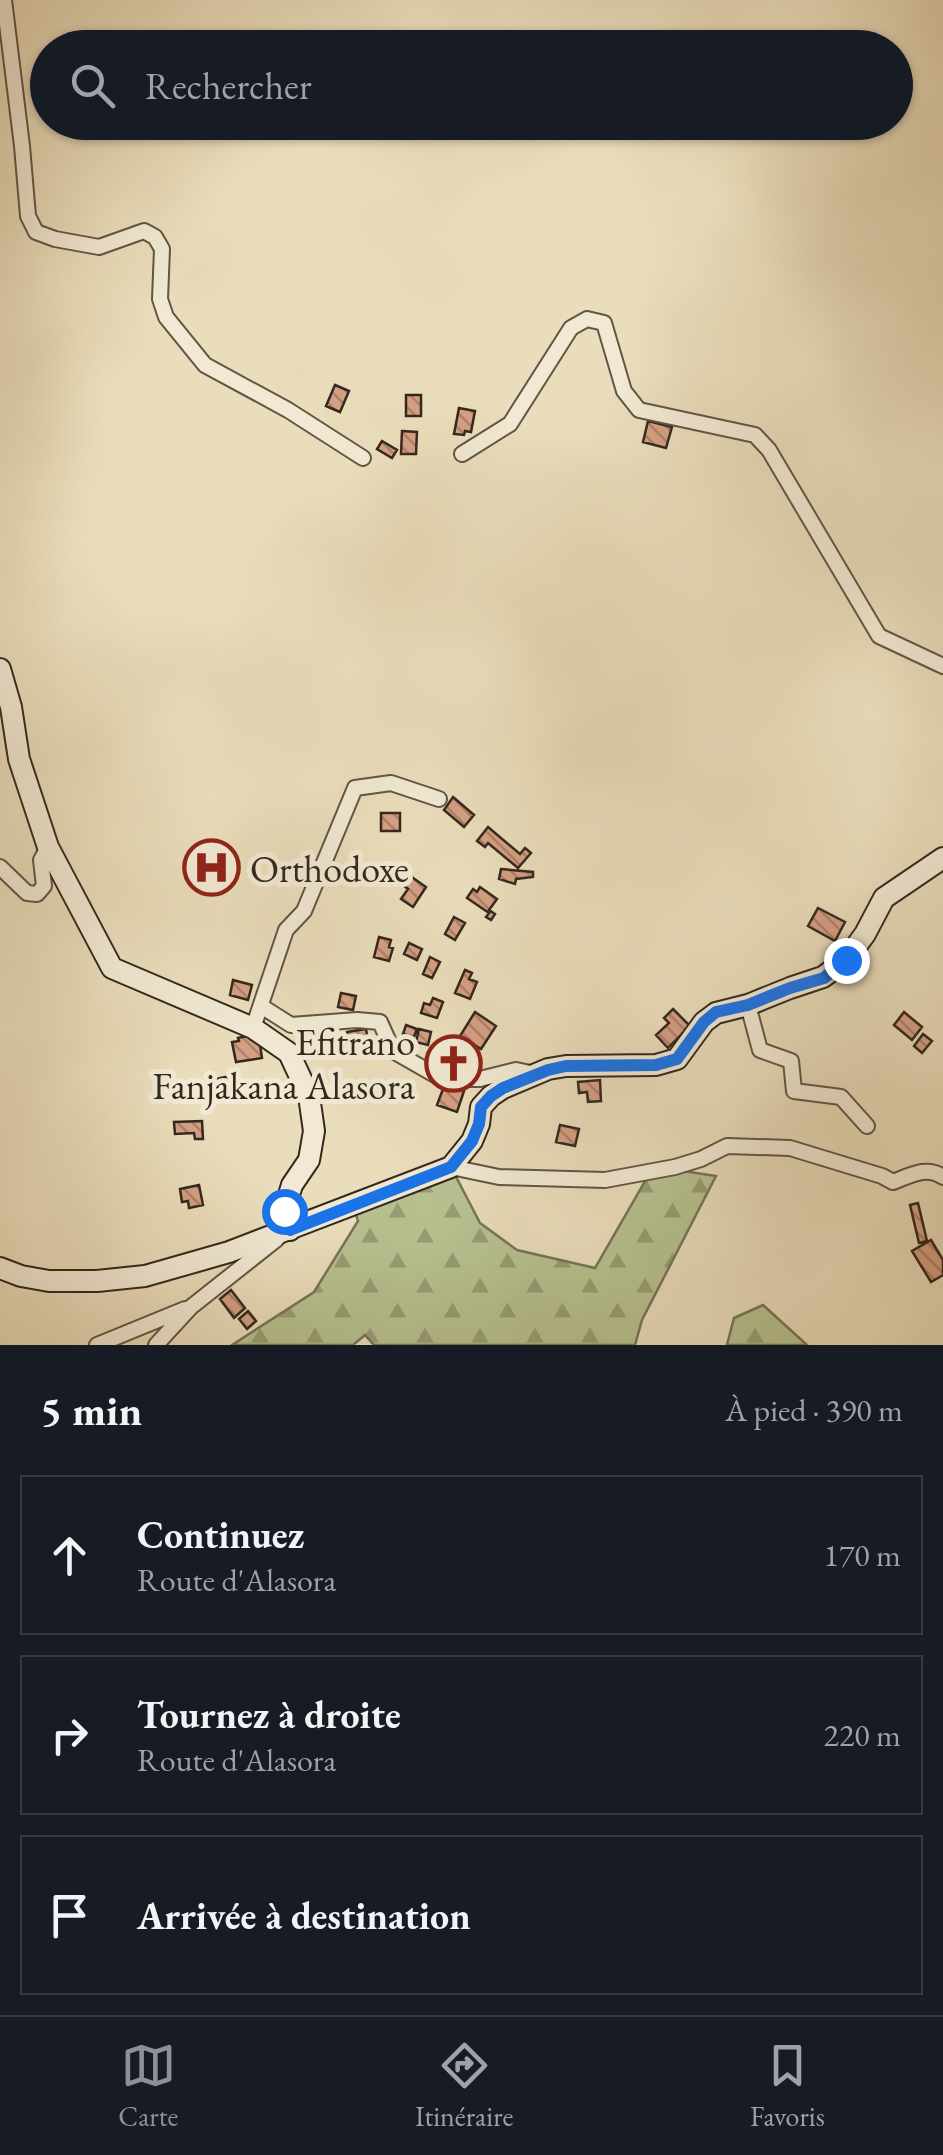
<!DOCTYPE html>
<html lang="fr">
<meta charset="utf-8">
<style>
body{margin:0;font-family:"EB Garamond",serif;background:#20242c;color:#f1f3f6}
.stop{position:absolute;width:30px;height:30px;margin:-22px;border:8px solid #1a73e8;border-radius:50%;background:#fff}
.stop.end{background:#1a73e8;border-color:#fff;box-shadow:0 2px 10px #0008}
.list{margin:0;padding:0;list-style:none}
h2{display:flex;justify-content:space-between;align-items:center;height:130px;margin:0;padding:0 40px;font-size:42px}
h2 small{font-size:32px;font-weight:400;color:#9ea1a6}
.list li{display:grid;grid-template-columns:65px 1fr auto;gap:30px;align-items:center;box-sizing:border-box;height:160px;margin:0 20px 20px;padding:0 20px;border:2px solid #363941;border-radius:0px}
.list b{display:block;font-size:38px;white-space:nowrap}
.list p{margin:0;font-size:32px;white-space:nowrap;color:#9ea1a6}
.list em{font-size:32px;font-style:normal;color:#9ea1a6}
.icon{flex:none;width:55px;height:55px;fill:none;stroke:currentColor;stroke-width:2;stroke-linecap:round;stroke-linejoin:round}
.map{position:relative;flex:none;width:943px;height:1345px;overflow:hidden}
.search{position:absolute;background:#171b24;box-shadow:0 2px 8px #0004;left:30px;right:30px;top:30px;height:110px;display:flex;align-items:center;gap:25px;box-sizing:border-box;padding:0 35px;border-radius:55px;color:#9ea1a6;font-size:38px}
.sheet{height:670px;background:#171b24}
nav{display:flex;justify-content:space-around;align-items:center;box-sizing:border-box;height:140px;border-top:2px solid #363941;background:#171b24;font-size:28px;color:#9ea1a6}
nav a{display:grid;justify-items:center;gap:5px}
nav .on{color:#8c9099}
.map>svg:first-child{display:block}
</style>
<div class="map">
<svg width="943" height="1345" viewBox="0 0 943 1345">
<defs>
<pattern id="forest-firs" width="22" height="20" patternUnits="userSpaceOnUse" patternTransform="scale(2.5)"><rect width="22" height="20" fill="#b7c190"/><path d="M5 1l3.5 6h-7zM16 11l3.5 6h-7z" fill="#969d75"/></pattern>
<pattern id="building-back-hatch" width="6" height="6" patternUnits="userSpaceOnUse" patternTransform="scale(2.5)"><rect width="6" height="6" fill="#d59f83"/><path d="M-1 5l2 2M0 0l6 6M5-1l2 2" fill="none" stroke="#ae826b"/></pattern>
</defs>
<rect width="100%" height="100%" fill="#eaddbb"/>
<filter id="stains"><feTurbulence type="fractalNoise" baseFrequency=".002" numOctaves="4"/><feColorMatrix values="0 0 0 0 .2 0 0 0 0 .09 0 0 0 0 .02 0 0 0 .5 -.17"/></filter>
<radialGradient id="worn" r=".72"><stop offset=".6" stop-color="#630" stop-opacity="0"/><stop offset="1" stop-color="#630" stop-opacity=".3"/></radialGradient>
<path fill="url(#forest-firs)" stroke="#767457" stroke-width="2.5" d="M451,1167L480,1223L517,1250L595,1268L648,1176L683,1171L716,1176L642,1320L635,1345H374L365,1335L353,1345H232L314,1292L358,1221L353,1205Z
M763,1305L807,1345H727L734,1318Z"/>
<path fill="url(#building-back-hatch)" stroke="#34281e" stroke-width="2.5" d="M335,385L349,391L340,412L326,406Z
M406,395H421V416H406Z
M459,408L475,411L471,432L465,431L464,435L454,434Z
M648,421L672,427L666,448L643,442Z
M402,431L417,432L416,454H401Z
M382,441L397,450L392,458L377,449Z
M453,797L474,815L464,827L444,810Z
M381,813H400V831H381Z
M488,827L520,854L525,848L531,853L518,868L488,843L485,847L477,841Z
M501,869L533,872V877L516,879L515,884L499,879Z
M406,873L426,887L413,907L401,899L408,889L400,883Z
M480,887L497,899L489,910L495,914L491,920L486,917L489,913L467,898L473,889L477,892Z
M818,908L845,922L835,941L808,926Z
M454,917L465,923L455,940L445,934Z
M379,937L391,940L389,947L393,948L389,961L374,957Z
M409,943L422,949L417,960L404,954Z
M430,957L440,962L432,978L423,974Z
M465,970L472,973L469,979L477,982L470,999L455,993Z
M233,980L252,985L248,1000L230,995Z
M341,993L356,996L353,1010L338,1007Z
M433,998L443,1002L437,1018L421,1013L424,1003L430,1005Z
M673,1009L690,1026L668,1048L656,1035L669,1023L664,1018Z
M475,1012L496,1026L481,1049L460,1036Z
M904,1012L922,1027L912,1040L894,1025Z
M406,1025L417,1029L414,1037L403,1034Z
M366,1029L368,1041L364,1042L365,1048H369L370,1053L351,1057L347,1032Z
M419,1029L431,1032L428,1045L416,1042Z
M923,1034L932,1041L922,1053L914,1046Z
M251,1035V1039L259,1038L262,1058L236,1062L232,1042L239,1041L238,1038Z
M436,1047L469,1054L466,1070L432,1063Z
M230,1076L232,1088L218,1091L216,1079Z
M600,1080L601,1101L588,1102L587,1092L579,1093L578,1082Z
M446,1081L465,1088L457,1112L437,1105Z
M202,1121L203,1139H195L194,1133L175,1134L174,1122Z
M560,1125L579,1129L575,1146L556,1142Z
M199,1185L203,1205L189,1208L188,1201L182,1202L180,1189Z
M918,1203L927,1241L919,1243L910,1205Z
M931,1240L943,1260V1275L931,1282L912,1251Z
M231,1290L245,1308L234,1318L220,1299Z
M248,1311L256,1321L247,1329L239,1319Z"/>
<g fill="none" stroke-linecap="round" stroke-linejoin="round">
<defs>
<path id="street" d="M4,0L22,146L28,216L36,232L55,239L99,247L144,231L155,237L162,249L160,299L166,317L205,365L288,410L363,458
M462,454L510,424L571,328L587,319L604,323L624,391L639,410L755,435L769,450L879,636L943,666
M0,867L27,893L37,894L44,886L41,860L48,847
M748,1005L760,1050L791,1061L794,1091L841,1097L867,1126
M261,1006L291,1025L357,1020L380,1022L393,1051L442,1079H480L516,1070L535,1074
M253,1028L286,930L304,911L355,788L391,783L439,799
M451,1167L499,1177L605,1180L675,1167L701,1159L727,1146L790,1148L882,1176L893,1182C909,1176 927,1165 943,1177
M97,1345L185,1309
M156,1345L191,1307L277,1239"/>
<path id="secondary" d="M0,669L11,707L19,759L48,847L112,968L253,1028L289,1053L309,1096L314,1131L309,1160L292,1185L284,1211L290,1230
M0,1268L21,1276L49,1281H97L145,1276L229,1252L451,1167L472,1141L479,1124L481,1107L491,1096L503,1088L548,1069L566,1066L656,1065L677,1059L704,1022L716,1013L748,1005L790,988L823,977L846,960L865,934L884,898L943,858"/>
</defs>
<use href="#street" stroke="#625545" stroke-width="18"/>
<use href="#secondary" stroke="#34281e" stroke-width="24"/>
<use href="#street" stroke="#f1e9d3" stroke-width="14"/>
<use href="#secondary" stroke="#f1e9d3" stroke-width="20"/>
</g>
<g fill="none" stroke-linecap="round" stroke-linejoin="round">
<path stroke="#1a73e8" stroke-width="12" d="M284,1211L290,1230L451,1167L472,1141L479,1124L481,1107L491,1096L503,1088L548,1070L566,1066L656,1065L677,1059L704,1022L716,1012L748,1005L790,988L824,978L846,960"/>
</g>
<defs>
<symbol id="hospital-ring" viewBox="-11 -11 22 22"><circle r="9.5" fill="#f1e9d3" stroke="#8f2418" stroke-width="1.5"/><path d="M-5-5h3v3.5h4V-5h3V5h-3V1.5h-4V5h-3Z" fill="#8f2418"/></symbol>
<symbol id="church-ring" viewBox="-11 -11 22 22"><circle r="9.5" fill="#f1e9d3" stroke="#8f2418" stroke-width="1.5"/><path d="M-1.2-6h2.4v3.5h3.3v2.4h-3.3V6h-2.4V-.1h-3.3v-2.4h3.3Z" fill="#8f2418"/></symbol>
</defs>
<g fill-rule="evenodd">
<use href="#hospital-ring" x="180" y="836" width="63" height="63"/>
<use href="#church-ring" x="422" y="1032" width="63" height="63"/>
</g>
<g text-anchor="middle" dominant-baseline="central" stroke-width="10" stroke-linejoin="round" paint-order="stroke">
<g font-size="38" fill="#34281e" stroke="#f1e9d3" text-anchor="start">
<text x="250" y="868">Orthodoxe</text>
<text x="415" y="1041" text-anchor="end">Efitrano<tspan x="415" dy="44">Fanjakana Alasora</tspan></text>
</g>
</g>
<rect width="100%" height="100%" filter="url(#stains)"/>
<rect width="100%" height="100%" fill="url(#worn)"/>
</svg>
<div class="stop" style="left:284px;top:1211px"></div>
<div class="stop end" style="left:846px;top:960px"></div>
<div class="search"><svg class="icon" aria-label="search" viewBox="0 0 24 24"><circle cx="10" cy="10" r="6"/><path d="M15 15l6 6"/></svg>Rechercher</div>
</div>
<section class="sheet">
<h2>5 min<small>À pied · 390 m</small></h2>
<ul class="list">
<li><svg class="icon" aria-label="ahead" viewBox="0 0 24 24"><path d="M12 20V5M6 11l6-6 6 6"/></svg><div><b>Continuez</b><p>Route d'Alasora</p></div><em>170 m</em></li>
<li><svg class="icon" aria-label="right" viewBox="0 0 24 24"><path d="M7 20v-9h11M14 6l5 5-5 5"/></svg><div><b>Tournez à droite</b><p>Route d'Alasora</p></div><em>220 m</em></li>
<li><svg class="icon" aria-label="arrive" viewBox="0 0 24 24"><path d="M6 21V4h12l-3 4 3 4H6"/></svg><div><b>Arrivée à destination</b></div></li>
</ul>
</section>
<nav>
<a class="on"><svg class="icon" aria-label="map" viewBox="0 0 24 24"><path d="M3 6l6-2 6 2 6-2v14l-6 2-6-2-6 2zM9 4v14M15 6v14"/></svg>Carte</a>
<a><svg class="icon" aria-label="directions" viewBox="0 0 24 24"><path d="M12 3l9 9-9 9-9-9zM9 14v-3h6M13 9l2 2-2 2"/></svg>Itinéraire</a>
<a><svg class="icon" aria-label="saved" viewBox="0 0 24 24"><path d="M7 4h10v16l-5-4-5 4z"/></svg>Favoris</a>
</nav>
